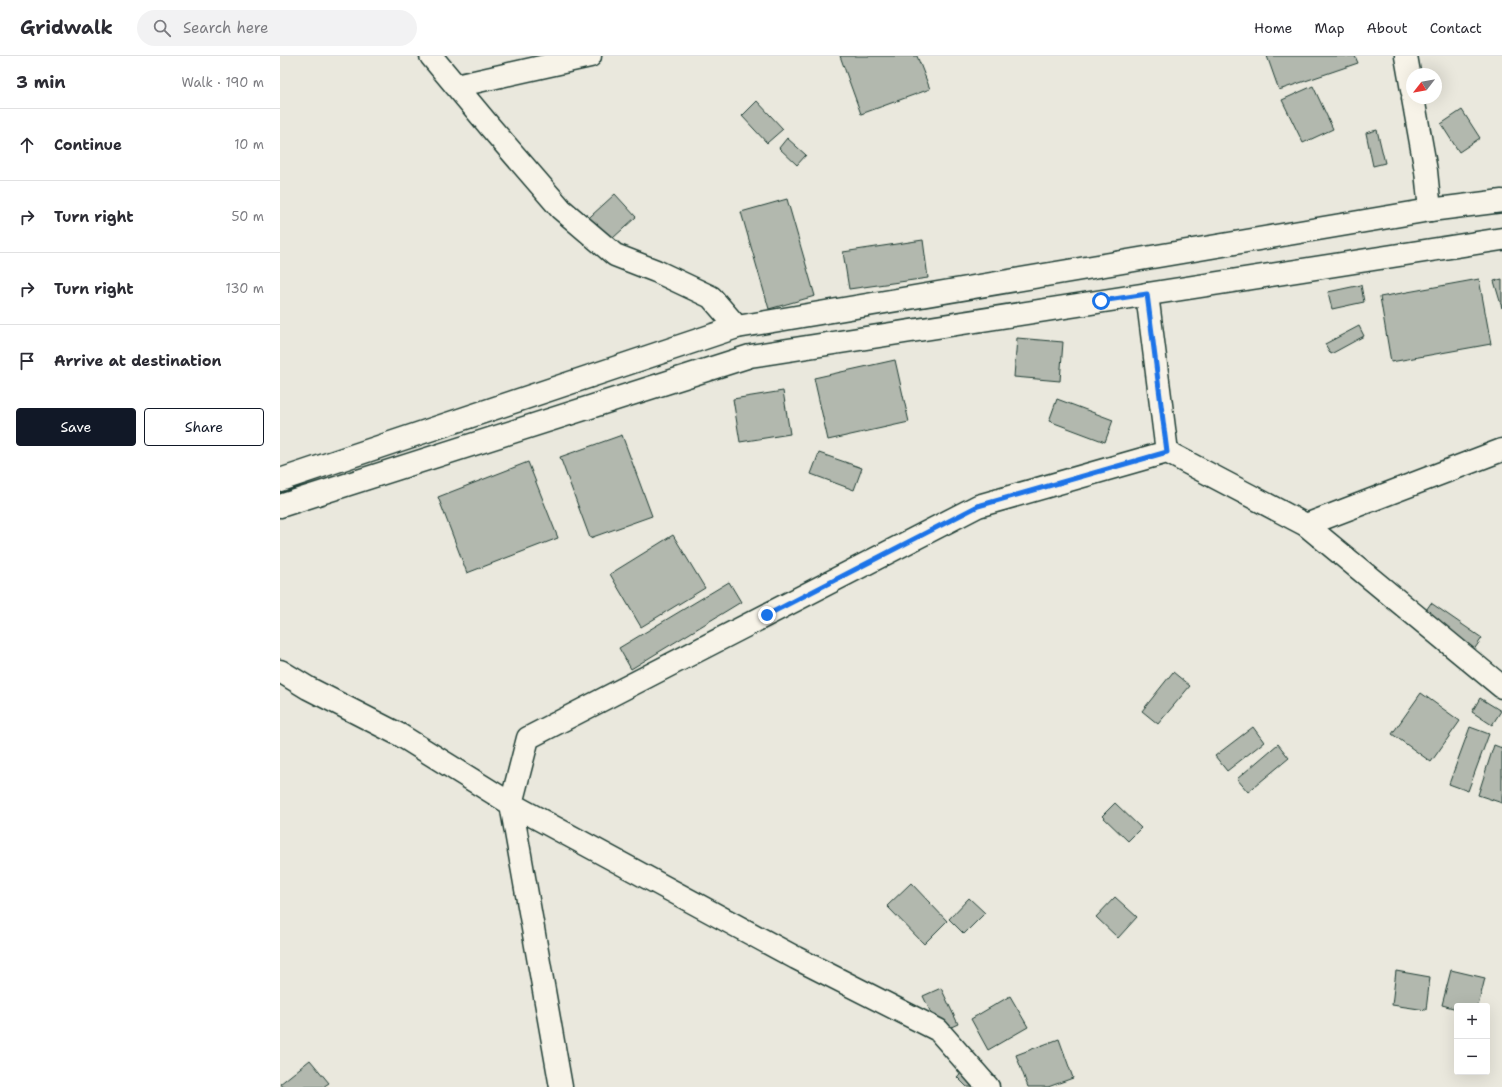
<!DOCTYPE html>
<meta charset="utf-8">
<style>
body{margin:0;font-family:"Shantell Sans",sans-serif;background:#f2f2f3;color:#2b2b33}
.controls{position:absolute;right:12px;bottom:12px;display:grid;overflow:hidden;border-radius:4px;box-shadow:0 4px 16px #0002}
.controls button{width:36px;height:36px;display:grid;place-items:center;padding:0;border:0;border-bottom:1px solid #e1e1e2;background:#fff;color:#2b2b33;font:20px sans-serif}
.compass{position:absolute;left:1126px;top:12px;width:36px;height:36px;border-radius:50%;background:#fff;box-shadow:0 4px 16px #0002;rotate:239deg}
.stop{position:absolute;width:12px;height:12px;margin:-9px;border:3px solid #1a73e8;border-radius:50%;background:#fff}
.stop.end{background:#1a73e8;border-color:#fff;box-shadow:0 1px 4px #0008}
.list{margin:0;padding:0;list-style:none}
h2{display:flex;justify-content:space-between;align-items:center;height:52px;margin:0;padding:0 16px;font-size:17px}
h2 small{font-size:13px;font-weight:400;color:#7c7c81}
.list li{display:grid;grid-template-columns:26px 1fr auto;gap:12px;align-items:center;box-sizing:border-box;height:72px;padding:0 16px;border-top:1px solid #e1e1e2}
.list b{display:block;font-size:15px;white-space:nowrap}
.list em{font-size:13px;font-style:normal;color:#7c7c81}
.actions{display:flex;gap:8px;padding:12px 16px}
.actions a{flex:1;padding:9px 0;border:1px solid #111827;border-radius:4px;text-align:center;font-size:14px;color:#111827}
.actions .main{background:#111827;color:#fff}
.icon{flex:none;width:22px;height:22px;fill:none;stroke:currentColor;stroke-width:2;stroke-linecap:round;stroke-linejoin:round}
.map{position:relative;flex:none;width:1222px;height:1031px;overflow:hidden}
header{display:flex;align-items:center;gap:24px;box-sizing:border-box;height:56px;padding:0 20px;background:#fff;border-bottom:1px solid #e1e1e2}
header strong{font-size:19px}
nav{display:flex;gap:22px;margin-inline-start:auto;font-size:14px}
.search{width:280px;height:36px;background:#f2f2f3;display:flex;align-items:center;gap:10px;box-sizing:border-box;padding:0 14px;border-radius:22px;color:#7c7c81;font-size:15px}
main{display:flex}
aside{flex:1;background:#fff}
.map>svg:first-child{display:block}
</style>
<header>
<strong>Gridwalk</strong>
<div class="search"><svg class="icon" aria-label="search" viewBox="0 0 24 24"><circle cx="10" cy="10" r="6"/><path d="M15 15l6 6"/></svg>Search here</div>
<nav><a>Home</a><a>Map</a><a>About</a><a>Contact</a></nav>
</header>
<main>
<aside>
<h2>3 min<small>Walk · 190 m</small></h2>
<ul class="list">
<li><svg class="icon" aria-label="ahead" viewBox="0 0 24 24"><path d="M12 20V5M6 11l6-6 6 6"/></svg><div><b>Continue</b></div><em>10 m</em></li>
<li><svg class="icon" aria-label="right" viewBox="0 0 24 24"><path d="M7 20v-9h11M14 6l5 5-5 5"/></svg><div><b>Turn right</b></div><em>50 m</em></li>
<li><svg class="icon" aria-label="right" viewBox="0 0 24 24"><path d="M7 20v-9h11M14 6l5 5-5 5"/></svg><div><b>Turn right</b></div><em>130 m</em></li>
<li><svg class="icon" aria-label="arrive" viewBox="0 0 24 24"><path d="M6 21V4h12l-3 4 3 4H6"/></svg><div><b>Arrive at destination</b></div></li>
</ul>
<div class="actions"><a class="main">Save</a><a>Share</a></div>
</aside>
<div class="map">
<svg width="1222" height="1031" viewBox="0 0 1222 1031">
<rect width="100%" height="100%" fill="#eae8dd"/>
<filter id="ink" filterUnits="userSpaceOnUse"><feTurbulence type="fractalNoise" baseFrequency=".025" numOctaves="2"/><feDisplacementMap in="SourceGraphic" scale="8" xChannelSelector="R" yChannelSelector="G"/><feConvolveMatrix kernelMatrix="1 2 1 2 8 2 1 2 1" color-interpolation-filters="sRGB"/></filter>
<g filter="url(#ink)">
<path fill="#b2b8ae" stroke="#1f3d34" d="M560,0H637L650,33L581,58Z
M987,0H1075L1078,7L999,34Z
M1033,30L1053,73L1023,87L1002,44Z
M477,45L503,73L487,87L462,60Z
M1182,54L1200,82L1179,96L1161,68Z
M1097,74L1105,107L1093,110L1086,77Z
M507,82L526,99L517,109L499,92Z
M335,138L356,161L321,193L300,170Z
M507,143L535,240L489,253L461,156Z
M643,184L648,222L569,233L563,196Z
M1199,223L1211,288L1111,306L1100,241Z
M1222,223V252L1214,225Z
M1081,229L1084,246L1052,253L1048,236Z
M1079,270L1084,280L1051,298L1045,288Z
M737,282L783,286L780,325L734,321Z
M615,304L629,366L548,384L534,322Z
M503,335L510,378L460,386L453,343Z
M777,343L833,364L825,386L769,365Z
M342,379L372,460L310,482L280,401Z
M539,397L582,412L574,434L531,418Z
M248,406L278,482L187,517L158,441Z
M393,479L425,532L361,571L330,518Z
M449,526L461,546L351,613L339,592Z
M1151,547L1202,582L1191,598L1140,563Z
M893,616L910,630L878,668L862,655Z
M1141,637L1180,665L1151,706L1112,678Z
M1200,642L1221,655L1212,669L1192,656Z
M973,671L984,686L947,715L935,700Z
M1190,671L1209,678L1188,735L1169,728Z
M998,688L1009,702L968,736L957,723Z
M1214,689L1222,692V747L1198,739Z
M835,747L861,772L848,785L822,760Z
M631,827L667,865L644,888L607,850Z
M835,841L857,861L838,882L816,861Z
M689,842L705,857L684,878L669,863Z
M1171,914L1205,922L1198,950H1177V953L1162,949Z
M1116,915L1150,921L1146,954L1112,949Z
M661,932L678,968L660,976L643,940Z
M730,940L748,971L708,994L691,963Z
M779,983L793,1022L768,1031H748L736,999Z
M30,1004L49,1027L43,1031H2L0,1028Z
M690,1007L716,1031H687L677,1021Z"/>
<g fill="none" stroke-linecap="round" stroke-linejoin="round">
<defs>
<path id="minor" d="M151,0L211,72L281,153L335,199L376,215L431,241L457,271
M1126,0L1132,34
M176,30L310,0
M1133,42L1146,115L1150,154
M887,396L1026,469L1222,394
M1026,469L1222,631
M0,615L28,632L120,679L231,748L516,902L658,974L708,1031
M281,1031L231,748L248,682L698,450L887,396L867,238"/>
<path id="major" d="M0,424L457,271L1150,154L1222,145
M0,450L470,300L1222,183"/>
</defs>
<use href="#minor" stroke="#1f3d34" stroke-width="25"/>
<use href="#major" stroke="#1f3d34" stroke-width="25"/>
<use href="#minor" stroke="#f7f3e8" stroke-width="22"/>
<use href="#major" stroke="#f7f3e8" stroke-width="22"/>
</g>
</g>
<g fill="none" stroke-linecap="round" stroke-linejoin="round" filter="url(#ink)">
<path stroke="#1a73e8" stroke-width="5" d="M487,559L698,450L887,396L867,238L821,245"/>
</g>
</svg>
<div class="controls">
<button>+</button>
<button>−</button>
</div>
<svg class="compass" viewBox="-18 -18 36 36"><path d="M0-13l5 13h-10z" fill="#e53935"/><path d="M0 13l5-13h-10z" fill="#7c7c81"/></svg>
<div class="stop" style="left:821px;top:245px"></div>
<div class="stop end" style="left:487px;top:559px"></div>
</div>
</main>
